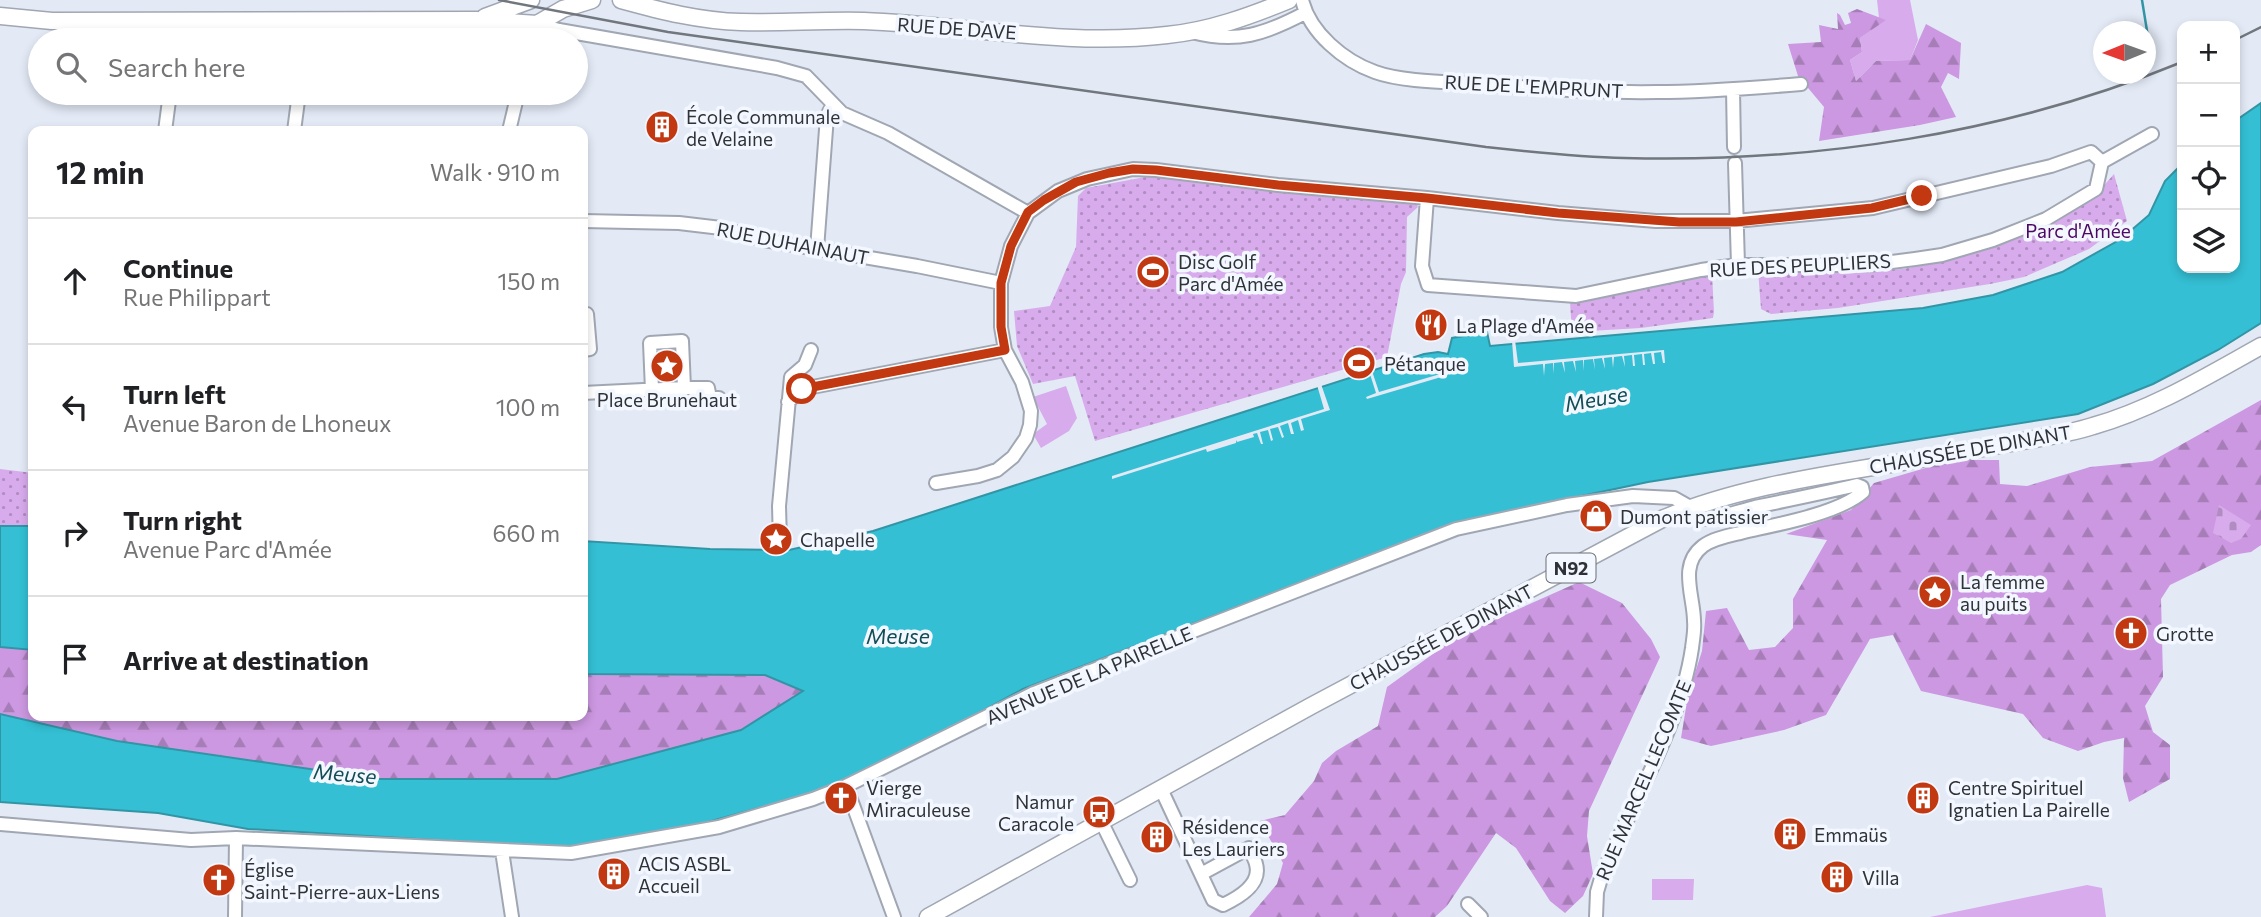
<!DOCTYPE html>
<meta charset="utf-8">
<style>
body{margin:0;font-family:Commissioner,sans-serif;background:#f6f6f6;color:#202124}
.controls{position:absolute;right:21px;top:21px;display:grid;overflow:hidden;border-radius:14px;box-shadow:0 4px 10px #0003}
.controls button{width:63px;height:63px;display:grid;place-items:center;padding:0;border:0;border-bottom:2px solid #e0e0e0;background:#fff;color:#202124;font:35px sans-serif}
.compass{position:absolute;left:2093px;top:21px;width:63px;height:63px;border-radius:50%;background:#fff;box-shadow:0 4px 10px #0003;rotate:269deg}
.stop{position:absolute;width:21px;height:21px;margin:-16px;border:5px solid #c23911;border-radius:50%;background:#fff}
.stop.end{background:#c23911;border-color:#fff;box-shadow:0 2px 7px #0008}
.list{margin:0;padding:0;list-style:none}
h2{display:flex;justify-content:space-between;align-items:center;height:91px;margin:0;padding:0 28px;font-size:30px}
h2 small{font-size:23px;font-weight:400;color:#757577}
.list li{display:grid;grid-template-columns:46px 1fr auto;gap:21px;align-items:center;box-sizing:border-box;height:126px;padding:0 28px;border-top:2px solid #e0e0e0}
.list b{display:block;font-size:26px;white-space:nowrap}
.list p{margin:0;font-size:23px;white-space:nowrap;color:#757577}
.list em{font-size:23px;font-style:normal;color:#757577}
.icon{flex:none;width:38px;height:38px;fill:none;stroke:currentColor;stroke-width:2;stroke-linecap:round;stroke-linejoin:round}
.map{position:relative;flex:none;width:2261px;height:917px;overflow:hidden}
.search{position:absolute;background:#fff;box-shadow:0 4px 10px #0003;left:28px;top:28px;width:560px;height:77px;display:flex;align-items:center;gap:18px;box-sizing:border-box;padding:0 24px;border-radius:38px;color:#757577;font-size:26px}
.panel{position:absolute;background:#fff;box-shadow:0 4px 10px #0003;left:28px;top:126px;width:560px;height:595px;border-radius:14px}
.map>svg:first-child{display:block}
</style>
<div class="map">
<svg width="2261" height="917" viewBox="0 0 2261 917">
<defs>
<pattern id="forest-firs" width="22" height="20" patternUnits="userSpaceOnUse" patternTransform="scale(1.75)"><rect width="22" height="20" fill="#cc98e1"/><path d="M5 1l3.5 6h-7zM16 11l3.5 6h-7z" fill="#a67db7"/></pattern>
<pattern id="cemetery-stones" width="16" height="16" patternUnits="userSpaceOnUse" patternTransform="scale(1.75)"><rect width="16" height="16" fill="#d8abec"/><path d="M2 7V4a2 2 0 0 1 4 0v3zM10 15v-3a2 2 0 0 1 4 0v3z" fill="#b08cc0"/></pattern>
<pattern id="park-dots" width="8" height="8" patternUnits="userSpaceOnUse" patternTransform="scale(1.75)"><rect width="8" height="8" fill="#d8abec"/><path d="M2 2h.1M6 6h.1" fill="none" stroke="#b08cc0" stroke-width="1.8" stroke-linecap="round"/></pattern>
</defs>
<rect width="100%" height="100%" fill="#e3eaf6"/>
<path fill="#d8abec" d="M1877,0H1910L1918,40L1910,60L1876,61L1856,81L1850,60L1862,52L1860,38L1885,20L1879,18Z
M1066,386L1077,418L1069,431L1041,448L1033,434L1047,424L1033,397Z
M1652,879H1694L1693,900H1652Z
M2087,885L2102,888L2106,917H1930Z"/>
<path fill="url(#forest-firs)" d="M1857,9L1886,20L1860,38L1862,52L1850,60L1856,81L1876,61L1910,60L1926,24L1961,43L1959,79L1948,73L1941,87L1956,117L1920,125L1819,141L1824,107L1798,76L1788,44L1821,42L1819,25L1838,29L1837,13L1840,15L1845,25L1851,23L1848,13Z
M2261,400V545L2251,552L2232,555L2170,585L2161,599L2163,677L2145,706L2153,732L2170,745V779L2129,802L2123,778L2124,738L2104,742L2078,751L2043,738L2023,714L1921,691L1893,635L1870,639L1826,715L1784,730L1711,746L1681,738L1688,695L1702,651L1706,611L1727,608L1749,650L1775,647L1793,628V599L1827,540L1786,534L1851,510L1874,483L1953,460H1999L2000,484L2027,486L2090,467L2152,461Z
M1579,582L1622,603L1651,639L1660,657L1589,811L1587,836L1593,874L1583,896L1565,913L1550,901L1516,848L1496,833L1447,906L1435,917H1249L1277,884L1283,863L1260,821L1285,815L1314,781L1322,763L1336,751L1378,726L1387,687L1458,636Z
M0,647L33,650V716H583V674L766,675L804,691L741,730L557,779H379L117,741L0,714Z"/>
<path fill="url(#cemetery-stones)" d="M2219,505L2251,525L2241,539L2231,543L2213,533Z"/>
<path fill="url(#park-dots)" d="M2114,174L2127,221L2089,249L2024,277L1990,284L1838,308L1771,314L1761,309L1758,270H1884L1903,269L1951,259L2051,220L2099,191Z
M1156,175L1385,202L1416,203L1418,207L1407,217L1406,272L1401,284L1387,357L1095,441L1075,376L1033,384L1017,346L1014,311L1050,306L1076,247L1078,196L1086,188Z
M1712,274L1714,312L1713,318L1641,328L1572,332L1570,302Z
M0,469L33,473V526H0Z"/>
<path fill="#34bfd4" stroke="#3295a5" stroke-width="2" d="M2261,103V323L2218,350L2153,384L2078,414L1648,482L1458,522L1023,689L869,772L810,794L708,822L571,848L248,829L158,813L0,802V714L117,741L379,779H557L741,730L803,691L765,675L583,674V541L710,549L789,550L873,531L1424,354L1438,352L1448,354L1452,338L1487,332L1490,346L1923,308L1993,295L2062,272L2121,239L2149,215L2165,181L2182,164V268H2235V121Z
M0,526H33V650L0,647Z"/>
<path fill="#e3eaf6" d="M1515,340L1518,363L1664,350L1665,363H1663L1661,352L1654,353L1655,364H1653L1651,353L1644,354L1645,365H1643L1642,354L1634,355L1635,366H1633L1632,355L1624,356L1625,367L1622,356L1614,357L1613,368L1612,357L1604,358L1605,369L1602,358L1594,359L1595,370L1593,359L1584,360V371L1583,360L1575,361L1576,372L1573,361L1564,362L1565,373L1562,362L1554,363V374L1553,363L1545,364L1544,376L1543,364L1514,367L1512,341Z
M1369,371H1372L1379,392L1447,372L1448,375L1367,399L1366,397L1376,393Z
M1321,384L1330,410L1301,419L1304,430L1301,431L1298,420L1291,423L1294,434H1291L1288,423L1280,426L1284,437L1282,438L1278,427L1270,429L1273,440L1271,441L1268,430L1260,432L1263,444H1261L1257,433L1253,434L1254,437L1237,442L1236,440V443L1207,452L1206,449L1112,479V476L1324,409L1317,385Z"/>
<g fill="none" stroke-linecap="round" stroke-linejoin="round">
<path stroke="#3295a5" stroke-width="2.5" d="M2142,0L2148,37L2146,44"/>
<defs>
<path id="minor" d="M1302,0C1310,33 1344,61 1375,72C1402,82 1451,82 1481,84C1540,89 1598,93 1657,92C1705,92 1753,88 1801,84
M1192,32C1237,44 1265,34 1305,13
M177,40L179,21
M305,40L308,20
M532,40L537,24L559,30L777,68L806,76L842,113L888,133L1028,213
M1733,89L1734,147
M165,131L170,93
M294,131L299,93
M509,131L518,93
M2102,162L2152,134
M1735,163L1738,265
M1427,198L1422,266L1428,285L1576,296L1701,270L1738,265H1868L1915,259L1942,255L1993,240L2046,219L2096,189L2102,162
M583,221L679,223L721,228L764,240L917,266L1001,283
M817,249L827,116L833,104
M583,350L590,349L587,314
M684,388H708L710,398H719
M583,393L684,388L682,341L650,343L652,390
M788,402L802,389L1005,350
M936,483L978,476L997,470L1013,457L1026,438L1030,425L1031,411L1022,382L1005,350L1001,327V283L1011,246L1028,213L1058,191L1087,179L1133,169L1156,170L1278,185L1427,198L1558,213L1656,221H1736L1873,208L2051,166L2091,152L2102,162
M780,542L779,506L791,377L805,365L811,350
M846,786L894,917
M1161,789L1213,900L1223,905C1238,898 1262,885 1256,864C1255,859 1251,853 1249,848L1201,874
M1101,821L1130,880
M0,824L191,840L236,838L571,853L719,827L813,799L846,786L1034,693L1456,529L1567,505L1633,496L1674,498L1690,507L1696,519C1716,520 1735,512 1755,507C1789,500 1823,493 1857,485L1862,487L1863,492C1839,513 1780,524 1748,531C1734,535 1715,537 1703,546C1678,565 1694,596 1694,621C1695,630 1693,639 1692,648C1681,724 1632,803 1602,875L1597,892L1596,917
M502,851L512,917
M1468,904L1481,917
M235,917L236,838"/>
<path id="major" d="M621,0C661,11 700,21 741,22C782,23 823,20 864,21C964,25 1066,47 1167,35C1209,31 1250,16 1289,0
M0,16L52,21L476,20L537,24L563,9L592,0
M485,17L531,0
M928,917L1311,706L1662,519C1731,490 1806,478 1879,466C1917,460 1956,453 1994,446C2027,440 2061,436 2093,426C2153,409 2207,376 2261,346"/>
</defs>
<use href="#minor" stroke="#a0a7b3" stroke-width="16"/>
<use href="#major" stroke="#a0a7b3" stroke-width="19"/>
<use href="#minor" stroke="#fff" stroke-width="12"/>
<use href="#major" stroke="#fff" stroke-width="16"/>
<path stroke="#72777e" stroke-width="2.5" d="M499,0L668,32L1486,147C1532,152 1578,157 1624,158C1814,163 2007,134 2182,62
M2235,40L2261,27"/>
</g>
<g fill="none" stroke-linecap="round" stroke-linejoin="round">
<path stroke="#c23911" stroke-width="9" d="M802,389L1005,350L1001,327V283L1011,246L1028,212L1044,200L1076,182L1109,173L1133,169L1156,170L1278,185L1427,198L1558,213L1679,222H1736L1872,208L1922,196"/>
</g>
<defs>
<symbol id="building-disc" viewBox="-11 -11 22 22"><circle r="9.5" fill="#c23911" stroke="#f3f7ff"/><path d="M-4-6H4V6H1V3H-1V6H-4ZM-2.5-4.3h1.7v1.8h-1.7ZM.8-4.3h1.7v1.8H.8ZM-2.5-1h1.7V.8h-1.7ZM.8-1h1.7V.8H.8Z" fill="#fff"/></symbol>
<symbol id="stadium-disc" viewBox="-11 -11 22 22"><circle r="9.5" fill="#c23911" stroke="#f3f7ff"/><path d="M0-5a6.5 5 0 1 0 0 10a6.5 5 0 1 0 0-10ZM-3.5-1.8h7v3.6h-7Z" fill="#fff"/></symbol>
<symbol id="restaurant-disc" viewBox="-11 -11 22 22"><circle r="9.5" fill="#c23911" stroke="#f3f7ff"/><path d="M-5-6h1v4h1v-4h1v4h1v-4h1v5L-1.5 .5V6h-2V.5L-5-1ZM5-6V6H3V1.5H1.5Q1.5-4 5-6Z" fill="#fff"/></symbol>
<symbol id="sight-disc" viewBox="-11 -11 22 22"><circle r="9.5" fill="#c23911" stroke="#f3f7ff"/><path d="M0-6L1.8-2.2L6-1.7L2.9 1.2L3.7 5.4L0 3.3L-3.7 5.4L-2.9 1.2L-6-1.7L-1.8-2.2Z" fill="#fff"/></symbol>
<symbol id="shop-disc" viewBox="-11 -11 22 22"><circle r="9.5" fill="#c23911" stroke="#f3f7ff"/><path d="M-5-2.5h2.3a2.7 3.5 0 0 1 5.4 0H5L5.5 6h-11ZM-1.5-2.5h3a1.5 2.3 0 0 0-3 0Z" fill="#fff"/></symbol>
<symbol id="church-disc" viewBox="-11 -11 22 22"><circle r="9.5" fill="#c23911" stroke="#f3f7ff"/><path d="M-1.2-6h2.4v3.5h3.3v2.4h-3.3V6h-2.4V-.1h-3.3v-2.4h3.3Z" fill="#fff"/></symbol>
<symbol id="bus-disc" viewBox="-11 -11 22 22"><circle r="9.5" fill="#c23911" stroke="#f3f7ff"/><path d="M-5-6H5V4H4V6H2V4H-2V6H-4V4H-5ZM-3.5-4V0h7V-4ZM-3.5 1.2v1.5H-2V1.2ZM2 1.2v1.5H3.5V1.2Z" fill="#fff"/></symbol>
</defs>
<g fill-rule="evenodd">
<use href="#building-disc" x="643" y="108" width="38" height="38"/>
<use href="#stadium-disc" x="1134" y="253" width="38" height="38"/>
<use href="#restaurant-disc" x="1412" y="306" width="38" height="38"/>
<use href="#stadium-disc" x="1340" y="344" width="38" height="38"/>
<use href="#sight-disc" x="648" y="347" width="38" height="38"/>
<use href="#shop-disc" x="1577" y="497" width="38" height="38"/>
<use href="#sight-disc" x="757" y="520" width="38" height="38"/>
<use href="#sight-disc" x="1916" y="573" width="38" height="38"/>
<use href="#church-disc" x="2112" y="614" width="38" height="38"/>
<use href="#church-disc" x="822" y="779" width="38" height="38"/>
<use href="#building-disc" x="1904" y="779" width="38" height="38"/>
<use href="#bus-disc" x="1080" y="793" width="38" height="38"/>
<use href="#building-disc" x="1771" y="815" width="38" height="38"/>
<use href="#building-disc" x="1138" y="818" width="38" height="38"/>
<use href="#building-disc" x="595" y="855" width="38" height="38"/>
<use href="#building-disc" x="1818" y="858" width="38" height="38"/>
<use href="#church-disc" x="200" y="861" width="38" height="38"/>
</g>
<g text-anchor="middle" dominant-baseline="central" stroke-width="7" stroke-linejoin="round" paint-order="stroke">
<rect fill="#f3f7ff" stroke="#6a6d73" stroke-width="2" x="1546.5" y="553.5" width="49" height="29" rx="5"/>
<g font-size="18" font-weight="bold" fill="#2f3237">
<text x="1571" y="568">N92</text>
</g>
<g font-size="19" fill="#2f3237" stroke="#f3f7ff">
<text transform="translate(957 28) rotate(4)">RUE DE DAVE</text>
<text transform="translate(1534 86) rotate(3)">RUE DE L'EMPRUNT</text>
<text transform="translate(793 243) rotate(11)">RUE DUHAINAUT</text>
<text transform="translate(1800 265) rotate(-3)">RUE DES PEUPLIERS</text>
<text transform="translate(1970 449) rotate(-10)">CHAUSSÉE DE DINANT</text>
<text transform="translate(1441 637) rotate(-28)">CHAUSSÉE DE DINANT</text>
<text transform="translate(1089 675) rotate(-23)">AVENUE DE LA PAIRELLE</text>
<text transform="translate(1643 780) rotate(-67)">RUE MARCEL LECOMTE</text>
</g>
<g font-size="19" fill="#2f3237" stroke="#f3f7ff" text-anchor="start">
<text x="686" y="116">École Communale<tspan x="686" dy="22">de Velaine</tspan></text>
<text x="1178" y="261">Disc Golf<tspan x="1178" dy="22">Parc d'Amée</tspan></text>
<text x="1456" y="325">La Plage d'Amée</text>
<text x="1384" y="363">Pétanque</text>
<text x="667" y="399" text-anchor="middle">Place Brunehaut</text>
<text x="1620" y="516">Dumont patissier</text>
<text x="800" y="539">Chapelle</text>
<text x="1960" y="581">La femme<tspan x="1960" dy="22">au puits</tspan></text>
<text x="2156" y="633">Grotte</text>
<text x="866" y="787">Vierge<tspan x="866" dy="22">Miraculeuse</tspan></text>
<text x="1948" y="787">Centre Spirituel<tspan x="1948" dy="22">Ignatien La Pairelle</tspan></text>
<text x="1074" y="801" text-anchor="end">Namur<tspan x="1074" dy="22">Caracole</tspan></text>
<text x="1182" y="826">Résidence<tspan x="1182" dy="22">Les Lauriers</tspan></text>
<text x="1814" y="834">Emmaüs</text>
<text x="638" y="863">ACIS ASBL<tspan x="638" dy="22">Accueil</tspan></text>
<text x="244" y="869">Église<tspan x="244" dy="22">Saint-Pierre-aux-Liens</tspan></text>
<text x="1862" y="877">Villa</text>
</g>
<g font-size="19" fill="#4d0863" stroke="#f3f7ff">
<text x="2078" y="230">Parc d'Amée</text>
</g>
<g font-size="21" font-style="italic" fill="#124c54" stroke="#f3f7ff">
<text transform="translate(1596 398) rotate(-10)">Meuse</text>
<text x="898" y="635">Meuse</text>
<text transform="translate(345 773) rotate(5)">Meuse</text>
</g>
</g>
</svg>
<div class="controls">
<button>+</button>
<button>−</button>
<button><svg class="icon" aria-label="locate" viewBox="0 0 24 24"><circle cx="12" cy="12" r="6"/><path d="M12 2v4M12 18v4M2 12h4M18 12h4"/></svg></button>
<button><svg class="icon" aria-label="layers" viewBox="0 0 24 24"><path d="M12 4l9 5-9 5-9-5zM3 14l9 5 9-5"/></svg></button>
</div>
<svg class="compass" viewBox="-18 -18 36 36"><path d="M0-13l5 13h-10z" fill="#e53935"/><path d="M0 13l5-13h-10z" fill="#757577"/></svg>
<div class="stop" style="left:802px;top:389px"></div>
<div class="stop end" style="left:1922px;top:196px"></div>
<div class="search"><svg class="icon" aria-label="search" viewBox="0 0 24 24"><circle cx="10" cy="10" r="6"/><path d="M15 15l6 6"/></svg>Search here</div>
<section class="panel">
<h2>12 min<small>Walk · 910 m</small></h2>
<ul class="list">
<li><svg class="icon" aria-label="ahead" viewBox="0 0 24 24"><path d="M12 20V5M6 11l6-6 6 6"/></svg><div><b>Continue</b><p>Rue Philippart</p></div><em>150 m</em></li>
<li><svg class="icon" aria-label="left" viewBox="0 0 24 24"><path d="M17 20v-9H6M10 6l-5 5 5 5"/></svg><div><b>Turn left</b><p>Avenue Baron de Lhoneux</p></div><em>100 m</em></li>
<li><svg class="icon" aria-label="right" viewBox="0 0 24 24"><path d="M7 20v-9h11M14 6l5 5-5 5"/></svg><div><b>Turn right</b><p>Avenue Parc d'Amée</p></div><em>660 m</em></li>
<li><svg class="icon" aria-label="arrive" viewBox="0 0 24 24"><path d="M6 21V4h12l-3 4 3 4H6"/></svg><div><b>Arrive at destination</b></div></li>
</ul>
</section>
</div>
